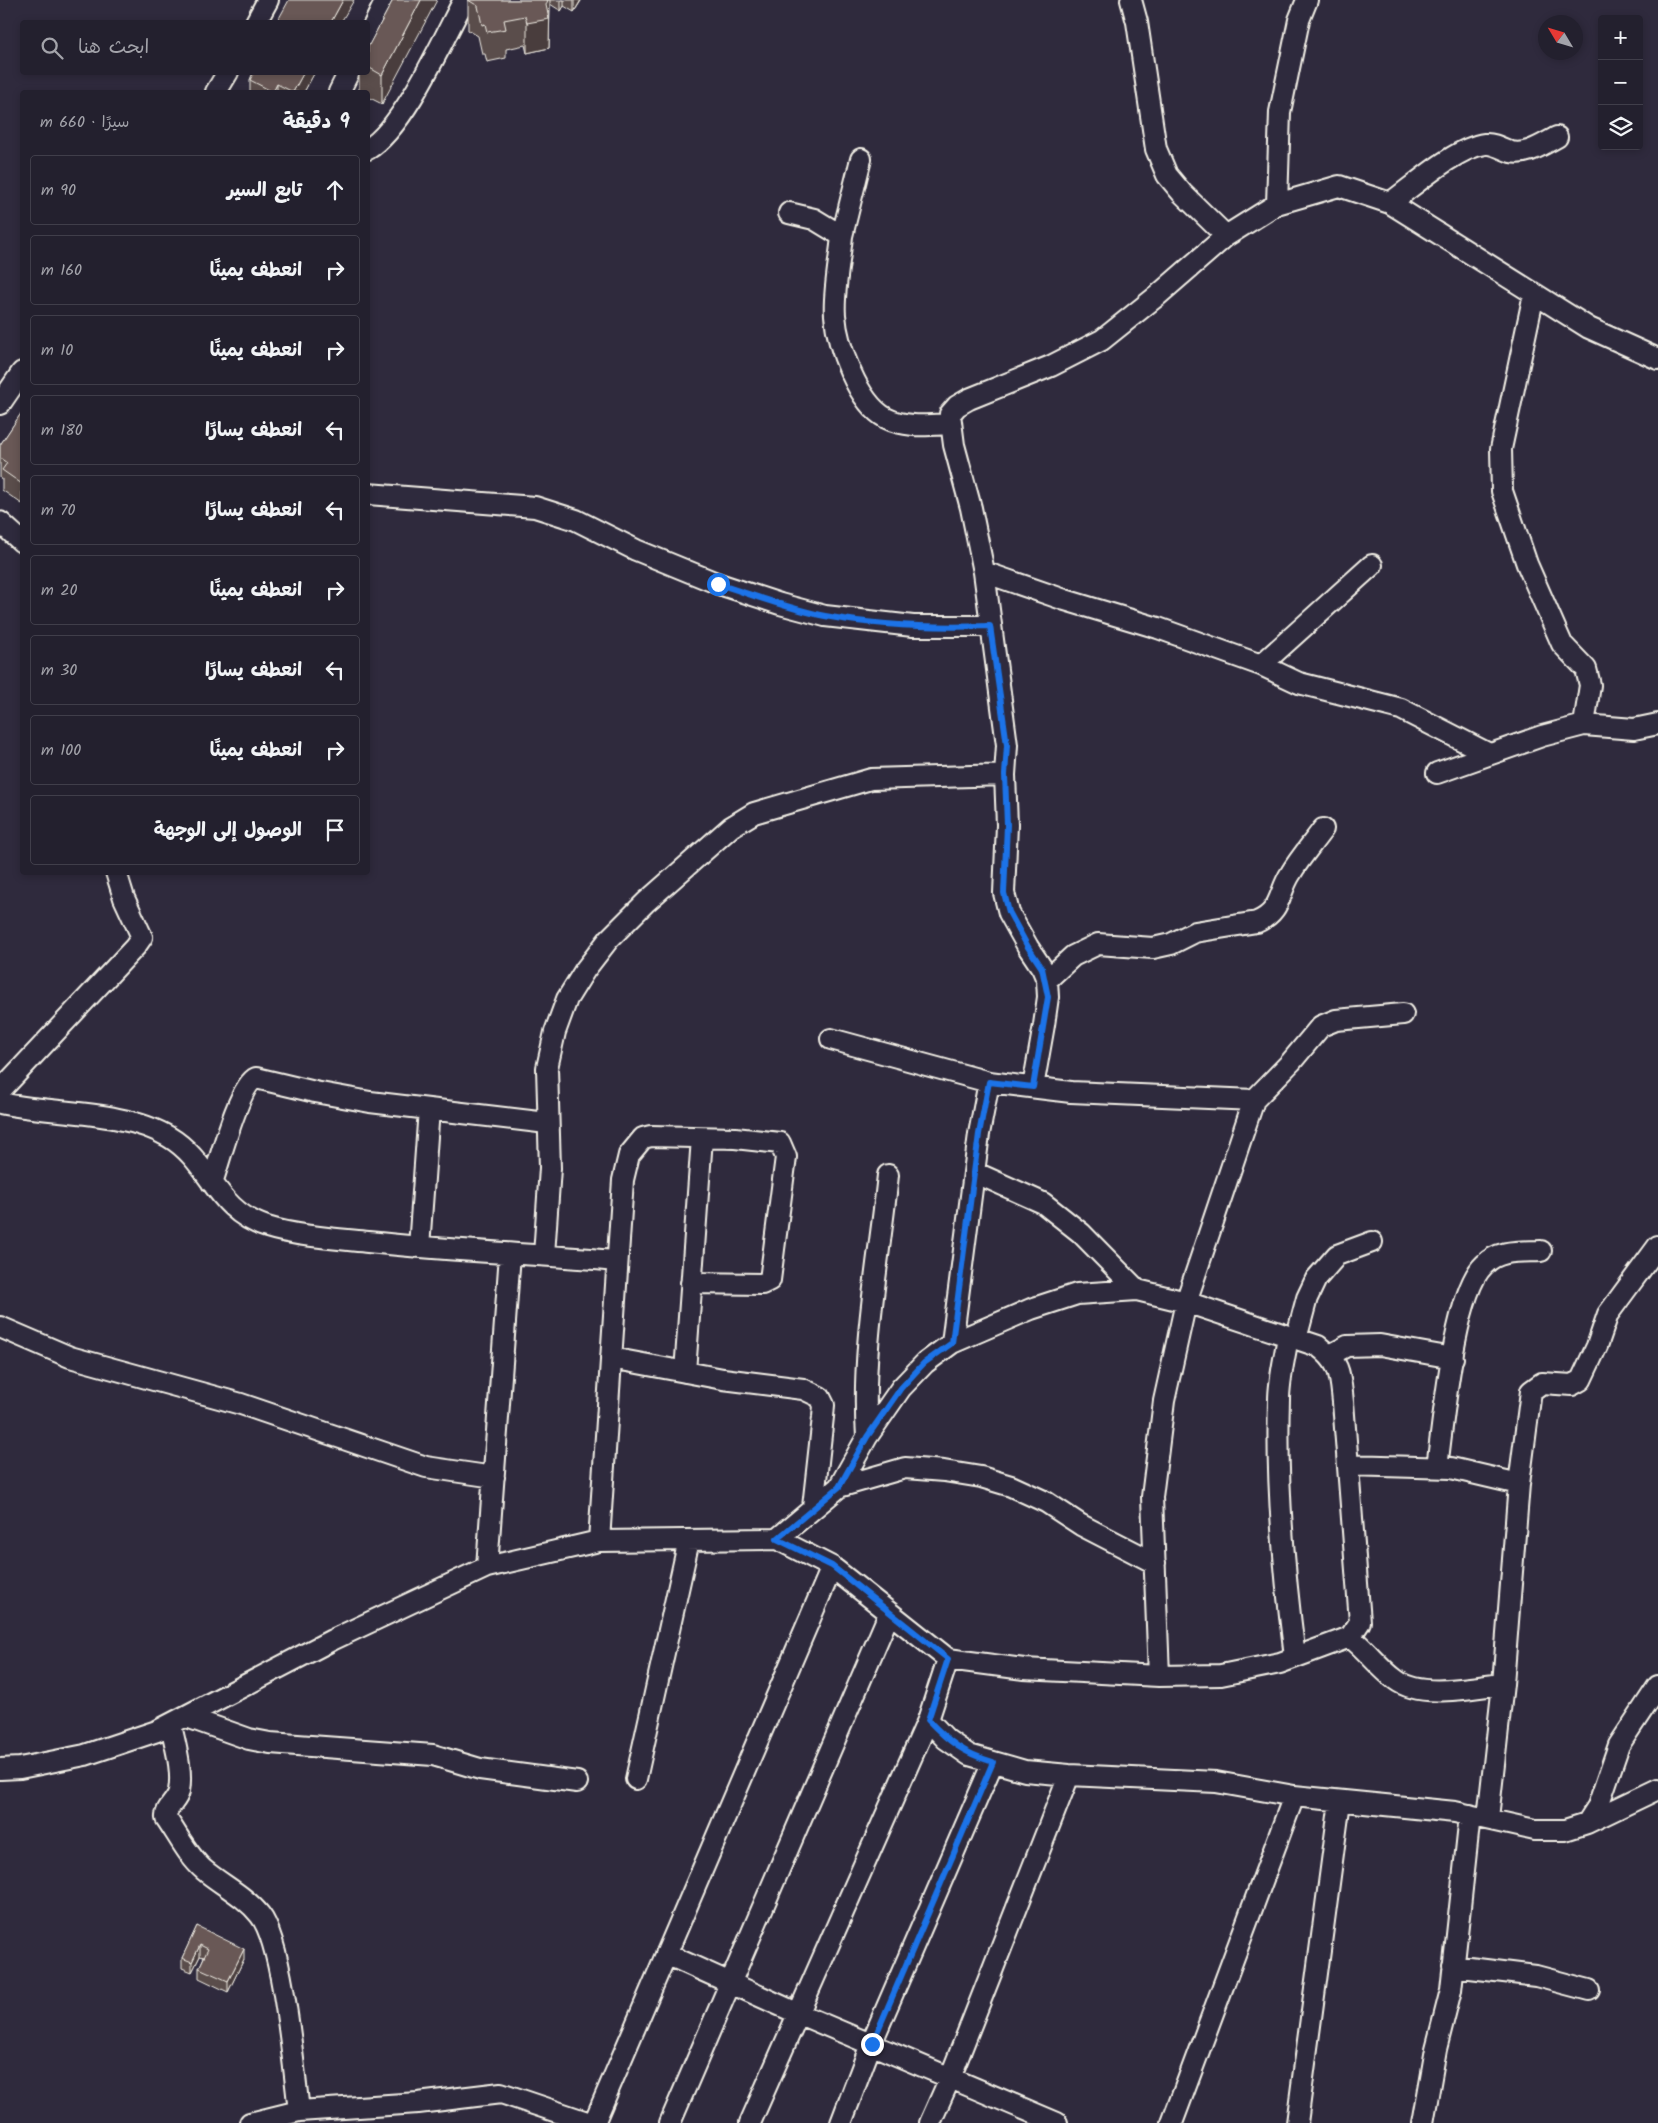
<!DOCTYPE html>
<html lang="ar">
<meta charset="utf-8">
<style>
body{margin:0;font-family:Kalam,"Playpen Sans Arabic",sans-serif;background:#2b2836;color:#f1f3f6;direction:rtl}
.controls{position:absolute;right:15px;top:15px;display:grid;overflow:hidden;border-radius:5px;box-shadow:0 2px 8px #0003}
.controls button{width:45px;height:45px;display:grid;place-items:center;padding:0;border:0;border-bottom:1px solid #403e4a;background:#23202e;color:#f1f3f6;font:25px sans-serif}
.compass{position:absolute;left:1538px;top:15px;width:45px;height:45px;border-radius:50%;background:#23202e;box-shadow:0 2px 8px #0003;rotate:308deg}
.stop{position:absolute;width:15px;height:15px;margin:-11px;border:4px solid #1a73e8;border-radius:50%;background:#fff}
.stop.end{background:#1a73e8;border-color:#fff;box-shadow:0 1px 5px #0008}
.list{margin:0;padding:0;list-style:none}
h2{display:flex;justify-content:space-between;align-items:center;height:65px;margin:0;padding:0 20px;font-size:21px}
h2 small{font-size:16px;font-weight:400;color:#a3a3aa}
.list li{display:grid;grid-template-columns:32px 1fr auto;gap:15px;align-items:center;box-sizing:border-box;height:70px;margin:0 10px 10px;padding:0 10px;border:1px solid #403e4a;border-radius:5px}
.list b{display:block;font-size:19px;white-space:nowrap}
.list em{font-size:16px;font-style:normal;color:#a3a3aa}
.icon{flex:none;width:28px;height:28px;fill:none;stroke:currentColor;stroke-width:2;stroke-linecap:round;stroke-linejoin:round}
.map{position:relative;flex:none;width:1658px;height:2123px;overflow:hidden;direction:ltr}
.search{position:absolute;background:#23202e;box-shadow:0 2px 8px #0003;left:20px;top:20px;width:350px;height:55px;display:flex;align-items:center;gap:12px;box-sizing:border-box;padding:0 18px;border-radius:5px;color:#a3a3aa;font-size:19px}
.panel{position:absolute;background:#23202e;box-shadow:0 2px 8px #0003;left:20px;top:90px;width:350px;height:785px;border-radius:5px;direction:rtl}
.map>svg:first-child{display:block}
</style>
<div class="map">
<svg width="1658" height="2123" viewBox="0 0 1658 2123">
<rect width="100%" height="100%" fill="#2f2a3d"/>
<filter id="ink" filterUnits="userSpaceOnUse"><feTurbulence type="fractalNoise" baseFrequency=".02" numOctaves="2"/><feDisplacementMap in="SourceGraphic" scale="10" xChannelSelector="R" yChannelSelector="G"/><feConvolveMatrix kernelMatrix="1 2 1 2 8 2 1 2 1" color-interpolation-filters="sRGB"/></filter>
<g filter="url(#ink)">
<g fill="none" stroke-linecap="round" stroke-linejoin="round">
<defs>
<path id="street" d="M1131,0L1137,22L1156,149L1167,175L1182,193L1226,236L1277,204L1339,186L1390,203L1589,328L1658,359
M256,22L268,0
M368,37L386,0
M216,92L228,72
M339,92L349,72
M368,149C404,128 443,39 464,0
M1390,203C1415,185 1455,148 1485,144C1493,143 1503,149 1511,152C1527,156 1543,144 1557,137
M1277,204L1280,112L1299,20L1307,0
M789,213L814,219L842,236C840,259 833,294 835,315C837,345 858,403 886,418C905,428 929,425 950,424
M842,236L861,159
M1534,294L1501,449L1502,491L1527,564L1562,644L1586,669L1590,685L1584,725L1634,729L1658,724
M0,404L22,372
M368,494L535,507L576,520L636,550L719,584L780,604L825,616L913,626H990
M0,522L22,542
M984,572L1065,600L1158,628L1261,665L1299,683L1401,709L1489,754
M1261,665L1372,565
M1437,773L1542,736L1584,725
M1047,980L1073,956L1098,944L1153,948L1171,944L1195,932L1257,922C1282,911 1278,893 1291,873C1300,858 1312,844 1323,829
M831,1039L989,1082L1071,1092L1254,1100
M1033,1087L1044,1025L1048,997L1047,980L1042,968L1028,947L1009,913L1004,893L1007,825L1005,775L1007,745L984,572L971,508L954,445L950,414L957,406L969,399L1051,366L1102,340L1157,296L1226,236
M0,1091L135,947L142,937L124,898L116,872
M0,1103C51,1114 125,1110 169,1137C211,1162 214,1210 267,1227C295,1236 339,1239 368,1242C451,1251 534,1254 617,1261
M974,1172L1043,1203L1081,1233L1137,1290
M212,1183C219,1163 239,1085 256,1078L315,1092L370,1102L547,1123
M419,1247L429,1109
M544,1255L550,1168L547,1068L555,1032L567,999L585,970L609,939L646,902L731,827L754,813L871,779L1005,775
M0,1327L70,1357L241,1404L426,1467L494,1477
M1288,1336C1285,1357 1279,1379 1279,1400C1276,1486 1284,1572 1295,1657
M1296,1339L1307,1298L1316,1279L1337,1255L1372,1242
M952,1343L979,1134L989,1082
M1330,1355L1347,1346L1380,1345L1453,1358
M611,1358L723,1379L803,1389L820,1397L824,1405L823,1417L813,1507
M685,1372L702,1138
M867,1437C861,1349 879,1262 888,1175
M1348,1465L1451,1468L1519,1484
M1437,1467C1443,1424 1454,1293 1484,1265C1499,1249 1521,1252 1541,1251
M839,1487L905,1468L944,1471L981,1477L1011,1486L1046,1502L1081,1525L1155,1563
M599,1541L623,1180L629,1155L643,1138L651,1136L735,1138L780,1143L786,1157L770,1280L762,1284L691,1283
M487,1567L510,1254
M1350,1637C1367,1650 1379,1668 1396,1680C1421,1699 1473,1687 1503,1684
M1159,1676L1152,1497L1164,1401L1186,1302L1254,1100L1291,1062L1321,1026L1336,1020L1403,1014
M187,1717L249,1739L270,1743L433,1755L480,1769L577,1782
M928,1720L946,1739L969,1755L1025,1771L1069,1775L1216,1782L1294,1796L1455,1812L1535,1830H1565L1587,1823L1658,1789
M171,1725C175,1745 183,1770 179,1791C177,1802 165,1807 166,1818C178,1835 188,1856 204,1870C222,1885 245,1896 260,1915C283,1943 294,2071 299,2111
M0,1769L20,1768L85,1755L157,1731L332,1640L487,1567L599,1541L777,1539L832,1567L948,1659L1024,1669L1159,1676L1221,1675L1280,1663L1350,1637L1360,1622L1343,1402C1340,1375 1341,1363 1318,1346L1186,1302L1137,1290L1077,1294L1031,1309L952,1343L925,1363L901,1388L867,1437L839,1487L777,1539
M636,1779L689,1540
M1488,1818L1503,1684L1519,1484L1531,1391L1542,1383L1572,1385L1581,1380L1597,1346L1608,1314L1658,1246
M1587,1823L1598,1806L1619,1745L1658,1686
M666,1954L797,2013L1057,2123
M1453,1966L1536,1976L1589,1990
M250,2123L299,2111L418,2103L501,2093L590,2123
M594,2123L832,1567
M670,2123L889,1614
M750,2123L928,1720L948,1659
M841,2123L871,2044L993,1762
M930,2123L950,2078L1069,1775
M1172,2123L1294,1796
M1297,2123L1340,1801
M1423,2123L1436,2049L1451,1990L1470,1815"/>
</defs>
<use href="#street" stroke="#f4f1e8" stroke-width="24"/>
<use href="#street" stroke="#2f2a3d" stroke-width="20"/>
</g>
<path fill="#5a4d4b" stroke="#f4f1e8" d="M393,0L382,104L368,97V92H359V72H368V47Z
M468,0H581V1L574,12L564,6L561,11L550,4L549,48L527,53L525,45L506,49V58L487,62L485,54H482L478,36L468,30Z
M253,72H315L304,92H250V80Z
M22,412V504L2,490V479L0,478V445Z
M197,1926L244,1959L228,1992L199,1978V1968L204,1957L200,1956L192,1972L182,1968V1958Z"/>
<path fill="#4a3e3d" stroke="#f4f1e8" d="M343,0H354L341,22H331Z
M421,0H437L382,104V75Z
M542,0H550L549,48L527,53V23Z
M561,0H564V6L561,11Z
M574,0H581L574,12Z
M304,72H315L304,92H293Z
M277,84V92H273Z
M200,1945V1956L192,1972V1962Z
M244,1949V1959L228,1992V1981Z"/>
<path fill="#695957" stroke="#f4f1e8" d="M289,0H343L331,22H277Z
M393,0H421L382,75L368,67V47Z
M468,0H548L546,5L549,19L527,23L525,16L504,20L506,29L487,32L485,24L482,25L478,6Z
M254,72H304L293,92L277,84L273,92L250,80Z
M22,412V484L2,470L7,463L0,458V445Z
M197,1926L244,1949L228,1981L199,1968L208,1949L200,1945L192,1962L182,1958Z"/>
</g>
<g fill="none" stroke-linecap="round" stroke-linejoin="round" filter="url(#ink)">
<path stroke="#1a73e8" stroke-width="6" d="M718,584C753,595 789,609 825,616C879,626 936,628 990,626L1007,745L1005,775L1007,825L1004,893L1009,912L1028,947L1042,968L1048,997L1033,1087L989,1082L979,1134L952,1343L924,1363L901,1388L867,1437L839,1487L777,1539L832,1566L948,1659L928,1720C949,1742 963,1753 993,1762L872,2044"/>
</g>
</svg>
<div class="controls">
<button>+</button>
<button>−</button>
<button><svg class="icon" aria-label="layers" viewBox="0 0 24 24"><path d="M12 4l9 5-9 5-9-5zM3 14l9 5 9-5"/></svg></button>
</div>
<svg class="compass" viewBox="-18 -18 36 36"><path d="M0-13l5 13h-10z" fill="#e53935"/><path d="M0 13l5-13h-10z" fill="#a3a3aa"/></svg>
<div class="stop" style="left:718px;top:584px"></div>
<div class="stop end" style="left:872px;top:2044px"></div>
<div class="search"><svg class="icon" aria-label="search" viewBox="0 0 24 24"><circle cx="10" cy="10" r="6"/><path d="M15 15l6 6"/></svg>ابحث هنا</div>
<section class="panel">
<h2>9 دقيقة<small>سيرًا · 660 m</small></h2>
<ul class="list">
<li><svg class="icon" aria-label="ahead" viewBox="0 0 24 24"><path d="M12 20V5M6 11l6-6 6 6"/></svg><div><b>تابع السير</b></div><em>90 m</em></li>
<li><svg class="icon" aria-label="right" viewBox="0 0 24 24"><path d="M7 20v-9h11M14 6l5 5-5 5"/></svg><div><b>انعطف يمينًا</b></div><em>160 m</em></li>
<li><svg class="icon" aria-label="right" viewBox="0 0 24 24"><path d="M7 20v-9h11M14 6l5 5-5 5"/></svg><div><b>انعطف يمينًا</b></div><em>10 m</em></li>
<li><svg class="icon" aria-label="left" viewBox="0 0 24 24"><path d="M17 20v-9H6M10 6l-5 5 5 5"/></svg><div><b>انعطف يسارًا</b></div><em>180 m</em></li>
<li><svg class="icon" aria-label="left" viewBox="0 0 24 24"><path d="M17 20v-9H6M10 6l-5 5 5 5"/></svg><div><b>انعطف يسارًا</b></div><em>70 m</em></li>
<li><svg class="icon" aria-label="right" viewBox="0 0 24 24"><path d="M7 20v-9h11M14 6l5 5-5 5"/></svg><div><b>انعطف يمينًا</b></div><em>20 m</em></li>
<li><svg class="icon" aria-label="left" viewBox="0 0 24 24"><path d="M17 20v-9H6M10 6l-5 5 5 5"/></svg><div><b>انعطف يسارًا</b></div><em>30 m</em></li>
<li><svg class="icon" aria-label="right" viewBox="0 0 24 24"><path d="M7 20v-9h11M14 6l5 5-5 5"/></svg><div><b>انعطف يمينًا</b></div><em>100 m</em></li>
<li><svg class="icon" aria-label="arrive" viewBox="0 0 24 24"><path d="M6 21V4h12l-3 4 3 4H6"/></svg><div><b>الوصول إلى الوجهة</b></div></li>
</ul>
</section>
</div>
